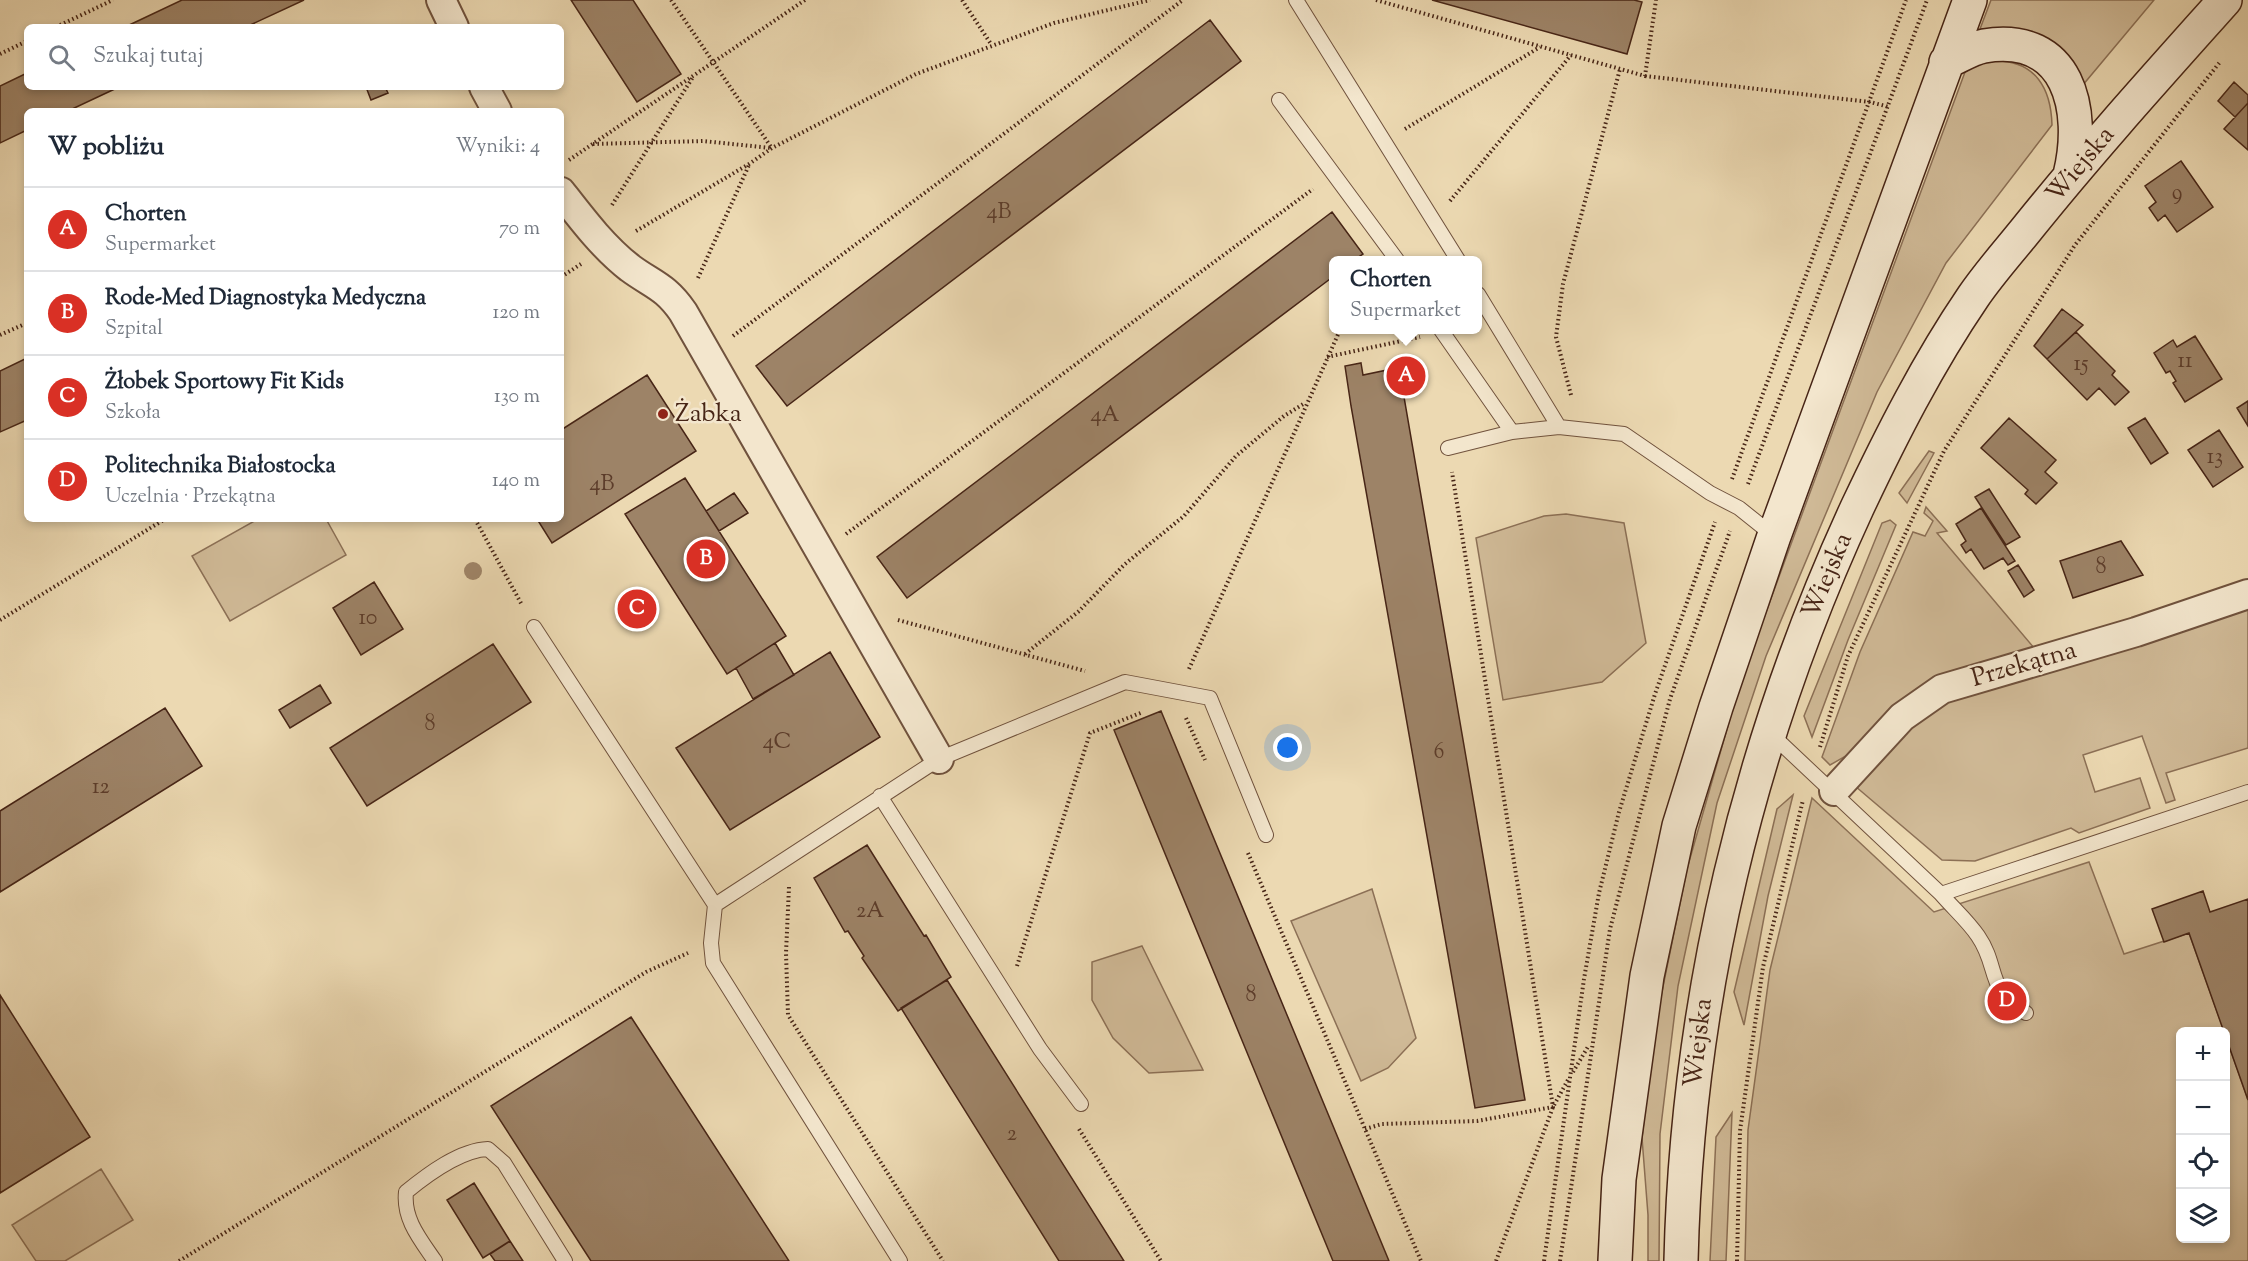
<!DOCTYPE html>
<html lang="pl">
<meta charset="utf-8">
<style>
body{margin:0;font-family:"Sorts Mill Goudy",serif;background:#f6f6f7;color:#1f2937}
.controls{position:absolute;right:18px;bottom:18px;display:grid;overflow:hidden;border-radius:9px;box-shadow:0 3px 9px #0003}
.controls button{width:54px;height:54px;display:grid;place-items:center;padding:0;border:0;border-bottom:2px solid #e0e1e3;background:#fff;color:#1f2937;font:30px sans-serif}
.you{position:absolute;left:1288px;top:748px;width:21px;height:21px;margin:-15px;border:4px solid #fff;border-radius:50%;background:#1a73e8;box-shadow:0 0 0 9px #1a73e833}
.badge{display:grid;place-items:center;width:39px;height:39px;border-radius:50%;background:#d93025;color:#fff;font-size:20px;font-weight:700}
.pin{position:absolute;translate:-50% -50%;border:3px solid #fff;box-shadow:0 2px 6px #0006}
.popup{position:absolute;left:1329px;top:256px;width:153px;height:78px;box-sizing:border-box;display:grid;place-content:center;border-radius:9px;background:#fff;filter:drop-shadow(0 2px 4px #0005);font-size:20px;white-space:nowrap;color:#747a83}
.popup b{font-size:22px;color:#1f2937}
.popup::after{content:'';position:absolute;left:50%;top:100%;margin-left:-12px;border:12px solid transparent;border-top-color:#fff}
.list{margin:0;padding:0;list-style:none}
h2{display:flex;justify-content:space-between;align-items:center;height:78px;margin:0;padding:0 24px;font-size:26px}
h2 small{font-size:20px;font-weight:400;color:#747a83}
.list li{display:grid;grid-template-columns:39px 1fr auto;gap:18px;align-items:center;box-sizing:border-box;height:84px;padding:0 24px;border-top:2px solid #e0e1e3}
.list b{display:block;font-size:22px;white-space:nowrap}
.list p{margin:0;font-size:20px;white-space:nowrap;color:#747a83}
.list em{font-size:20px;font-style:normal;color:#747a83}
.icon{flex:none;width:33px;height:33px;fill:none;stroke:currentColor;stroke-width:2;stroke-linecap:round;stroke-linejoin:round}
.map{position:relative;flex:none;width:2248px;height:1261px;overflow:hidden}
.search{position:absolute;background:#fff;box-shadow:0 3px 9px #0003;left:24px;top:24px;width:540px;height:66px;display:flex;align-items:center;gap:15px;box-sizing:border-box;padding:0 21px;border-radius:9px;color:#747a83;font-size:22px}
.panel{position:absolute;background:#fff;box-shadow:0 3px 9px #0003;left:24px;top:108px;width:540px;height:414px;border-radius:9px}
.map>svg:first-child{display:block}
</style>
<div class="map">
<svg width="2248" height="1261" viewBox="0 0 2248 1261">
<rect width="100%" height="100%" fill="#ecd9b2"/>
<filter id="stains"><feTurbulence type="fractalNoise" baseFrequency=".00333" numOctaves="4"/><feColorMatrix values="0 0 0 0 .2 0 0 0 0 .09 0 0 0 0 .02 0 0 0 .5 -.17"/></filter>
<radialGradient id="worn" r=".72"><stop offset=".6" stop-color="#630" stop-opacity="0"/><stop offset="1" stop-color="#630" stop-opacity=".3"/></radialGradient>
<path fill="#d0ba97" stroke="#8c7056" stroke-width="1.5" d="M1991,0H2154L2082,86L2043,39L2013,28L1980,29Z
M1996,61C2036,61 2051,89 2052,125L1946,263L1877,392L1766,656L1717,803L1678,986L1660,1134L1659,1261H1648V1215L1642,1138L1654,1031L1687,869L1735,701L1759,631L1965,72L1980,63Z
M1929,451L1934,453L1907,503L1899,493Z
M1926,507L1947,531L1937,533L2035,649L1948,678L1860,748L1830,765L1822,757L1860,652L1913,532L1925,536L1933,521L1924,513Z
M1566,514L1624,523L1646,643L1602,682L1503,700L1476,538L1544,516Z
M258,519H326L346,555L230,621L192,556Z
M1890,520L1896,525L1848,640L1812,737L1804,716L1882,523Z
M2248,605V748L2166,773L2175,800L2166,803L2142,736L2083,755L2095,792L2140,778L2150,808L2079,833L2071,828L1975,861L1942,860L1855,786L1932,705Z
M1793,795L1768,896L1744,1025L1734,992L1777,809Z
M1812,798L1934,912L2089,862L2124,954L2189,933L2224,1031L2180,1032V1238H2226V1037L2248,1100V1261H1745L1748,1130L1770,970Z
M1372,889L1416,1038L1388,1068L1361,1081L1291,921Z
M1142,946L1203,1070L1149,1073L1113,1038L1092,1000V962Z
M1732,1113L1726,1261H1710L1716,1137Z
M101,1169L133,1220L65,1261H36L12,1225Z"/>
<path fill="#9d8367" stroke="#472516" stroke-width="1.5" d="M182,0H304L246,27H125Z
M571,0H633L681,74L637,102Z
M1432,0H1634L1642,2L1627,54Z
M1210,20L1241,61L787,406L756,366Z
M27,73V87H119L68,111H27V130L0,143V86Z
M2234,82L2248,95V103L2235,117L2218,101Z
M366,87H385L388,93L371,100Z
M2248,103V150L2224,129Z
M2181,161L2213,207L2177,232L2165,215L2158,221L2149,208L2156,202L2145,186Z
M1332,212L1363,254L1354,260H1334V276L907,598L877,557Z
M2062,309L2083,325L2047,359L2034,346Z
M2076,332L2115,371L2112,375L2129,392L2115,405L2099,388L2087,400L2047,359Z
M2195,336L2222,379L2185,402L2173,383L2176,381L2170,371L2166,373L2154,353L2173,340L2177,347Z
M27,358V420L0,432V371Z
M1361,363L1363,375L1411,365L1415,384L1406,386V388L1403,389L1404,397L1525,1100L1475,1108L1351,406L1345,366Z
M647,375L696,451L552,543L537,519H561V430Z
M2248,401V426L2237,408Z
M2009,418L2056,460L2045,472L2057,483L2036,504L2025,494L2028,490L1981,448Z
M2145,418L2168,453L2151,464L2128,428Z
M2219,430L2243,467L2213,487L2188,450Z
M685,478L786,636L727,674L625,514Z
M1989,489L2020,537L2006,545L1975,497Z
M734,493L748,513L719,531L706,511Z
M1981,508L2015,561L2008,565L2003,558L1984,569L1971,549L1966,553L1961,545L1966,541L1956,524Z
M2121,541L2143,575L2073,598L2060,561Z
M2018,565L2034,590L2024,597L2008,571Z
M374,582L403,629L361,655L333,608Z
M775,643L794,675L753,699L736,668Z
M493,644L531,702L367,806L330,748Z
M830,652L880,737L730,830L676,748Z
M320,685L331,703L290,728L279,710Z
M165,708L202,766L0,892V811Z
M1161,711L1389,1261H1333L1114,730Z
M867,845L924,936L926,935L951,977L898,1011L862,958L864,956L848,931L845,932L814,878Z
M2203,891L2210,912L2248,899V1100L2189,933L2164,942L2152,909Z
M947,980L1124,1261H1059L901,1008Z
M0,995L90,1137L0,1193Z
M631,1017L789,1261H591L491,1106Z
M474,1183L510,1241L483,1258L447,1200Z
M510,1241L523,1261H495L490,1254Z"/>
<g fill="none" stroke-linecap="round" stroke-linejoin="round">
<defs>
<path id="lane" d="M1296,0L1458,260
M1279,100L1397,260
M1478,294L1559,427
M1441,330L1512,432
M1448,448L1512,432L1559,427L1624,434L1710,493L1739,508L1774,536
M534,627L715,905L711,943L713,963L900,1261
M1771,734L1941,894L2248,792
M880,796L1040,1049L1081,1104
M1941,894C1953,908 1968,921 1978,936C2000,968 1985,989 2026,1013
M715,905L939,759L1125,682L1210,698L1266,835
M435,1261C420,1239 403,1219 406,1192C428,1174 460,1150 488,1149L504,1163L565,1261"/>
<path id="street" d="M441,0L454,27
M484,87L497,111
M561,192C582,219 603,247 630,268C653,285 665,286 683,312L939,759
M1834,791L1902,717L1942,689L2136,632L2248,594"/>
<path id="secondary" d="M1946,62C1958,57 1972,48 1984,46C2069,32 2086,110 2070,175
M1615,1261L1619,1179L1647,976L1679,826L1716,707L1774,536L1970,0
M1681,1261C1687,1001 1748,744 1857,508C1891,436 1928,363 1973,297C1990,272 2011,249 2030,225C2092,148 2159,74 2225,0"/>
</defs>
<use href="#lane" stroke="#70523d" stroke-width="16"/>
<use href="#street" stroke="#70523d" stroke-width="32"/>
<use href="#secondary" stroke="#472516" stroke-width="36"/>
<path stroke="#472516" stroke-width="4" stroke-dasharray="1.5 3" stroke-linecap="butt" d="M671,0L771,147
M962,0L991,44
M1376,0L1645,76L1656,0
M56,27L113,0
M0,54L27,41
M1645,76L1870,102L1889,107
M1405,129L1540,47
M593,144L703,141L771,148
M569,160L805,0
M1450,201L1571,55
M612,205L693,77
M636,231L749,164L772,148L916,74L1054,23L1150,0
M561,277L581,264
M698,278L749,165
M0,335L27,323
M733,336L1183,0
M1327,357L1420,337
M1571,395L1556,337L1563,284L1620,69
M1732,479L1906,0
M1748,484L1927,0
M475,519L522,605
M846,534L1313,189
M0,620L165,519
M898,620L1085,671
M1025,654L1078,612L1125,564L1184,516L1236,456L1284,416L1305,403
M1189,669L1340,330
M1186,718L1205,760
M1820,747L1848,656L1944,451L2075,245L2220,62
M1248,853L1421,1261
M789,887L786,953L788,1015L943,1261
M1017,966L1090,733L1143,712
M1573,1072L1589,1045
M1079,1129L1161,1261
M1365,1129L1382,1124L1477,1121L1553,1107L1452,472
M179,1261L646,972L688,953
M1496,1261L1553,1107L1569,1078
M1544,1261L1584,979L1599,893L1619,812L1655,694L1715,522
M1560,1261L1610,929L1670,699L1730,531
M1737,1261L1740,1131L1763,967L1803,800"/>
<use href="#lane" stroke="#f3e6cd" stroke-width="14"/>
<use href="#street" stroke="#f3e6cd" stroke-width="28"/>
<use href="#secondary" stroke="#f3e6cd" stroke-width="33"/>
</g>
<circle fill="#a0866a" cx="473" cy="571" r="9"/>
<circle fill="#8f2418" stroke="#f3e6cd" stroke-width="2" cx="663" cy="414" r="6"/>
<g text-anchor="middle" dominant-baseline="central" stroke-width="5" stroke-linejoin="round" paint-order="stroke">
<g font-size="22" fill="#5c3c2a">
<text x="2177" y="194">9</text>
<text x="999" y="213">4B</text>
<text x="2185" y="362">11</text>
<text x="2081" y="365">15</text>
<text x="1105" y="416">4A</text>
<text x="2215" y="458">13</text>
<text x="602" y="485">4B</text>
<text x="2101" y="568">8</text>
<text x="368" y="619">10</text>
<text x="430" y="725">8</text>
<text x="777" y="743">4C</text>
<text x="1439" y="753">6</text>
<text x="101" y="788">12</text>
<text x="870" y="912">2A</text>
<text x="1251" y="996">8</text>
<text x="1012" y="1135">2</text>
</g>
<g font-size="26" fill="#472516" stroke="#f3e6cd">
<text transform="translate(2081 165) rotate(-50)">Wiejska</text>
<text transform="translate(1828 576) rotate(-67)">Wiejska</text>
<text transform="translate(2024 665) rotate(-16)">Przekątna</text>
<text transform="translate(1699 1043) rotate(-83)">Wiejska</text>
</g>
<g font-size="26" fill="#472516" stroke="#f3e6cd" text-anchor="start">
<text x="675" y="414">Żabka</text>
</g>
</g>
<rect width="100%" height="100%" filter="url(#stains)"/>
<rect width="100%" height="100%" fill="url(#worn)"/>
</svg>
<div class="controls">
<button>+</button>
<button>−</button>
<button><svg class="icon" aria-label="locate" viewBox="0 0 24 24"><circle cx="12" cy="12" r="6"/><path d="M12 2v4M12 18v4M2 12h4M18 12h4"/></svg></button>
<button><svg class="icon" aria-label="layers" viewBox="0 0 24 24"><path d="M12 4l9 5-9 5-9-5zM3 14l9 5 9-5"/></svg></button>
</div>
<div class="you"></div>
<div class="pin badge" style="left:1406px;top:376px">A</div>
<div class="popup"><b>Chorten</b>Supermarket</div>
<div class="pin badge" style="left:706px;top:559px">B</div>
<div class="pin badge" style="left:637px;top:609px">C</div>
<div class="pin badge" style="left:2007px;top:1001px">D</div>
<div class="search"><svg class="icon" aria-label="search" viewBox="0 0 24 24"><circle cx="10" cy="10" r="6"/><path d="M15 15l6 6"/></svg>Szukaj tutaj</div>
<section class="panel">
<h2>W pobliżu<small>Wyniki: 4</small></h2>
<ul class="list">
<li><span class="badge">A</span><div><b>Chorten</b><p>Supermarket</p></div><em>70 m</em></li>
<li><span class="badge">B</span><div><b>Rode-Med Diagnostyka Medyczna</b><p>Szpital</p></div><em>120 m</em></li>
<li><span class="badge">C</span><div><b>Żłobek Sportowy Fit Kids</b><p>Szkoła</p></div><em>130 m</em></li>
<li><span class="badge">D</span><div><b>Politechnika Białostocka</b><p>Uczelnia · Przekątna</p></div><em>140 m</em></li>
</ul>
</section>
</div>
